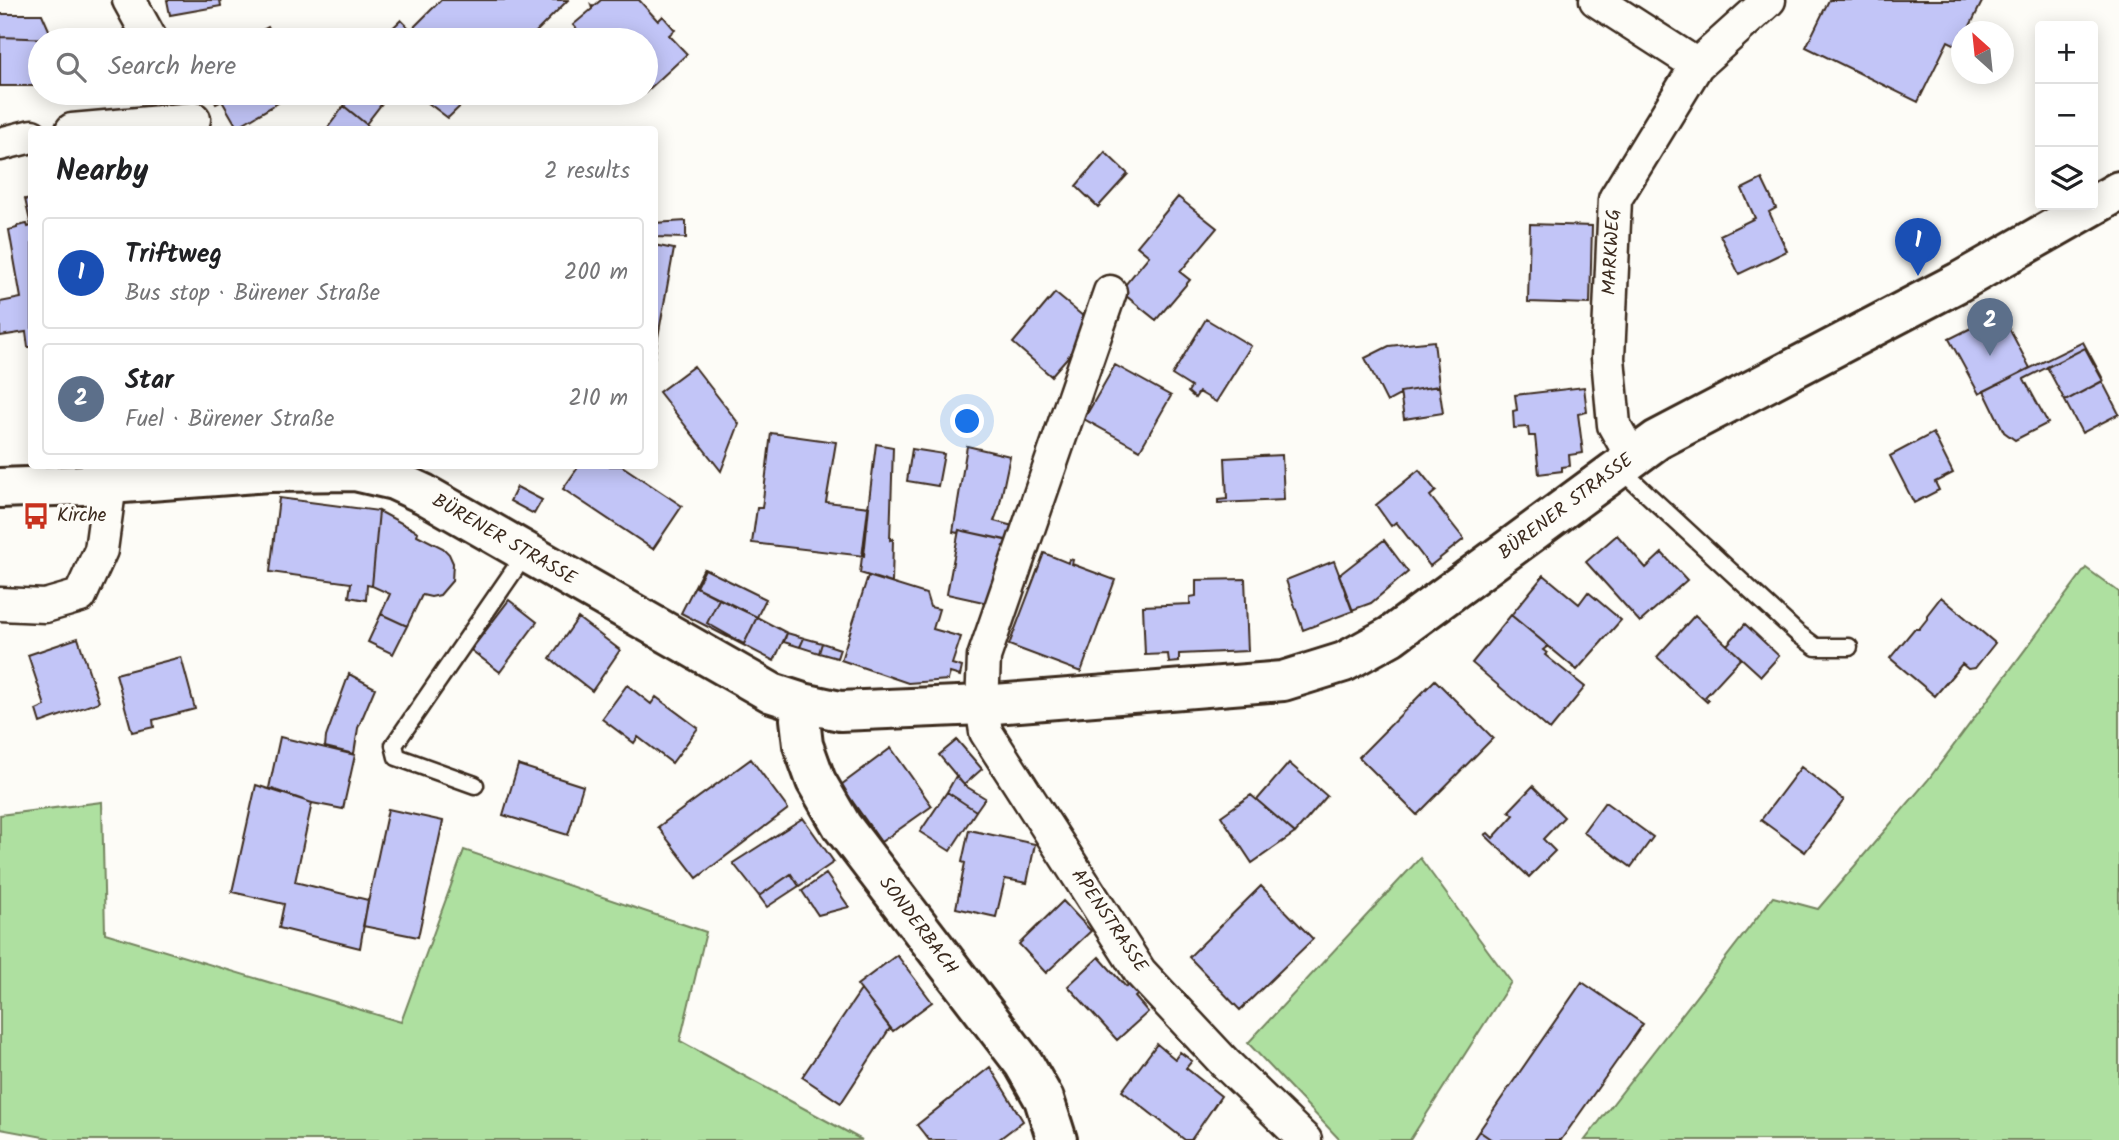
<!DOCTYPE html>
<meta charset="utf-8">
<style>
body{margin:0;font-family:Kalam,sans-serif;background:#f6f6f6;color:#202124}
.controls{position:absolute;right:21px;top:21px;display:grid;overflow:hidden;border-radius:7px;box-shadow:0 4px 18px #0003}
.controls button{width:63px;height:63px;display:grid;place-items:center;padding:0;border:0;border-bottom:2px solid #e0e0e0;background:#fff;color:#202124;font:35px sans-serif}
.compass{position:absolute;left:1951px;top:21px;width:63px;height:63px;border-radius:50%;background:#fff;box-shadow:0 4px 18px #0003;rotate:333deg}
.you{position:absolute;left:968px;top:422px;width:24px;height:24px;margin:-18px;border:5px solid #fff;border-radius:50%;background:#1a73e8;box-shadow:0 0 0 10px #1a73e833}
.badge{display:grid;place-items:center;width:46px;height:46px;border-radius:50%;background:#b45309;color:#fff;font-size:23px;font-weight:700}
.pin{position:absolute;translate:-50% -58px;filter:drop-shadow(0 2px 4px #0008)}
.pin::after{content:'';position:absolute;top:37px;width:24px;height:21px;background:inherit;clip-path:polygon(0 0,100% 0,50% 100%)}
.list{margin:0;padding:0;list-style:none}
h2{display:flex;justify-content:space-between;align-items:center;height:91px;margin:0;padding:0 28px;font-size:30px}
h2 small{font-size:23px;font-weight:400;color:#757577}
.list li{display:grid;grid-template-columns:46px 1fr auto;gap:21px;align-items:center;box-sizing:border-box;height:112px;margin:0 14px 14px;padding:0 14px;border:2px solid #e0e0e0;border-radius:7px}
.list b{display:block;font-size:26px;white-space:nowrap}
.list p{margin:0;font-size:23px;white-space:nowrap;color:#757577}
.list em{font-size:23px;font-style:normal;color:#757577}
.icon{flex:none;width:38px;height:38px;fill:none;stroke:currentColor;stroke-width:2;stroke-linecap:round;stroke-linejoin:round}
.map{position:relative;flex:none;width:2119px;height:1140px;overflow:hidden}
.search{position:absolute;background:#fff;box-shadow:0 4px 18px #0003;left:28px;top:28px;width:630px;height:77px;display:flex;align-items:center;gap:18px;box-sizing:border-box;padding:0 24px;border-radius:38px;color:#757577;font-size:26px}
.panel{position:absolute;background:#fff;box-shadow:0 4px 18px #0003;left:28px;top:126px;width:630px;height:343px;border-radius:7px}
.map>svg:first-child{display:block}
</style>
<div class="map">
<svg width="2119" height="1140" viewBox="0 0 2119 1140">
<rect width="100%" height="100%" fill="#fdfcf7"/>
<filter id="ink" filterUnits="userSpaceOnUse"><feTurbulence type="fractalNoise" baseFrequency=".0143" numOctaves="2"/><feDisplacementMap in="SourceGraphic" scale="14" xChannelSelector="R" yChannelSelector="G"/><feConvolveMatrix kernelMatrix="1 2 1 2 8 2 1 2 1" color-interpolation-filters="sRGB"/></filter>
<g filter="url(#ink)">
<path fill="#aee0a0" stroke="#74855f" stroke-width="2" d="M2086,568L2119,592V1140H1585L1773,897L1818,909L1928,780Z
M102,802L105,933L401,1022L464,850L706,932L680,1041L862,1140H49V1138L0,1129V815Z
M1420,858L1511,982L1410,1140H1340L1248,1043Z"/>
<path fill="#c2c5f7" stroke="#3b2a1e" stroke-width="2" d="M167,0H220L221,6L170,15Z
M441,0H568L528,40H380L401,20L411,30Z
M601,0H639L658,21L663,16L675,30L669,35L687,54L646,92V40H587L573,25L592,9L591,5L593,7Z
M1829,0H1983L1967,32H1962L1960,47L1948,41L1918,102L1806,47Z
M0,14H42L53,39L0,37Z
M268,27L275,40H248L247,38Z
M0,37L53,39L40,40V86H0Z
M210,93H295L237,127L222,101L216,104Z
M354,93H390L366,124L344,106Z
M415,93H474L448,118Z
M344,106L366,124L373,130H326Z
M1105,152L1128,174L1098,207L1076,186Z
M1762,179L1776,208L1769,212L1787,251L1739,274L1720,235L1755,218L1742,189Z
M1178,197L1217,228L1180,272L1190,280L1156,320L1120,291L1149,256L1137,246Z
M32,198V347H28L26,332L0,336V302L21,298L9,230L17,228V226L27,224L28,227L31,226L25,199Z
M686,221V238L654,237V223Z
M1530,224L1592,226L1590,304L1528,302Z
M654,245L674,249L654,359Z
M1055,293L1095,326L1051,376L1013,343Z
M2001,313L2030,368L1979,394L1949,339Z
M1206,319L1251,346L1216,402L1199,392L1195,398L1188,392L1191,387L1172,375Z
M1434,341L1439,386L1400,392V395L1387,402L1365,358L1389,346Z
M2083,342L2104,381L2085,348L2024,379L2048,423L2015,440L2004,432L1984,391Z
M2085,348L2103,381L2065,401L2047,367Z
M1115,365L1171,396L1140,450L1084,419Z
M694,366L739,424L721,471L659,392Z
M2102,381L2119,414L2082,433L2065,401Z
M1439,386L1443,413L1404,419L1400,392Z
M1584,387L1587,412L1578,414L1583,453L1569,455L1570,466L1562,467V471L1539,474L1535,436H1529L1528,427L1514,428L1513,411L1517,410L1515,395Z
M771,433L836,442L826,502L869,507L864,556L752,543L757,508H762Z
M1933,433L1953,473L1935,482L1939,490L1914,503L1890,456Z
M876,444L893,447L890,540L893,539L892,583L860,573Z
M967,446L1010,456L999,508L994,521L1013,526L1009,541L959,530L958,533L953,532Z
M912,449L944,454L938,486L907,481Z
M1282,455L1284,500L1218,503V500L1227,499L1225,458Z
M579,466H622L682,506L653,549L563,489Z
M1419,470L1436,491L1430,496L1464,539L1430,566L1396,522L1391,526L1376,505Z
M517,487L542,500L534,514L510,501Z
M279,498L379,511L372,586L367,585L366,600L349,597L351,583L270,572Z
M379,511L418,532L417,535L443,548L449,554L453,563L452,581L440,595L431,597L422,595L407,626L381,614L390,594L372,586Z
M959,530L1011,541L997,605L947,594Z
M1617,535L1646,568L1662,553L1687,580L1640,622L1586,562Z
M1384,540L1408,572L1371,603L1352,610L1339,575Z
M1044,553L1068,563L1069,559L1073,560L1072,564L1115,580L1081,672L1009,645Z
M1334,561L1353,611L1303,630L1286,580Z
M704,568L696,587L719,599L707,623L744,644L757,617L787,633L774,661L681,613Z
M705,569L766,599L757,617L696,587Z
M1544,575L1579,604L1588,592L1621,620L1577,670L1511,615Z
M868,576L926,594L930,607L939,609L933,629L961,637L952,664L962,667L960,676L950,673L948,680L908,683L841,660Z
M1245,579L1248,651L1179,654V662L1169,663L1168,654L1145,655L1143,606L1190,604V597L1196,596V580Z
M1941,597L1995,643L1975,668L1968,669L1962,664L1935,696L1890,658L1914,629H1919L1927,619V615Z
M719,599L757,617L744,644L707,623Z
M509,600L537,622L500,672L471,650Z
M381,614L407,626L393,654L368,642Z
M1511,615L1548,646L1543,650L1547,653L1545,655L1585,687L1550,730L1472,663Z
M1695,615L1741,658L1705,697L1709,700L1707,702L1657,657Z
M578,618L620,650L592,691L550,658Z
M1745,624L1779,656L1761,676L1727,645Z
M787,633L804,638L800,647L784,642Z
M78,638L99,702L40,723L36,710L45,706L28,655Z
M804,638L822,643L819,653L800,647Z
M822,643L840,649L837,658L819,653Z
M181,657L195,709L153,720L154,727L132,732L116,674Z
M349,674L375,688L358,728L354,754L325,747L326,737Z
M1435,680L1493,738L1417,815L1359,757Z
M627,685L651,704L656,697L698,728L672,763L638,737L634,743L602,719Z
M280,737L355,755L343,809L312,803L269,788Z
M957,740L982,769L964,785L939,755Z
M891,748L932,806L881,842L841,785Z
M751,759L788,809L697,878L658,827Z
M1289,763L1327,796L1295,833L1257,800Z
M518,765L583,786L568,835L503,815Z
M1801,767L1844,800L1805,852L1761,820Z
M956,776L964,785L985,798L976,811L947,792Z
M256,785L312,803L295,882L368,900L360,948L279,928L284,904L232,892Z
M1533,786L1564,817L1543,839L1555,851L1529,877L1485,835L1488,833L1493,838L1514,815L1509,811Z
M947,792L976,811L950,851L920,832Z
M1251,795L1295,833L1252,863L1221,816Z
M1605,802L1653,837L1631,867L1583,832Z
M388,809L443,821L418,937L363,926Z
M803,818L834,862L799,886L791,874L759,896L733,863Z
M969,830L1035,844L1027,883L1005,879L996,917L956,908L965,863L962,862Z
M791,874L799,886L767,907L759,896Z
M826,874L849,907L818,915L802,891Z
M1261,886L1313,939L1240,1010L1189,957Z
M1063,901L1091,931L1046,973L1019,944Z
M897,955L932,1002L893,1031L857,985Z
M1099,957L1126,987L1131,982L1140,992L1135,997L1148,1012L1117,1040L1068,986Z
M1582,982L1643,1024L1561,1140H1492L1479,1131Z
M861,990L890,1028L841,1103L802,1077Z
M1157,1044L1175,1059L1180,1052L1192,1061L1186,1068L1221,1096L1191,1140H1185L1122,1091Z
M990,1067L1023,1121L998,1140H929L917,1125Z
M1479,1131L1492,1140H1473Z"/>
<g fill="none" stroke-linecap="round" stroke-linejoin="round">
<defs>
<path id="service" d="M1619,468L1797,633L1816,647H1849
M475,785L397,757L394,745L526,553"/>
<path id="minor" d="M129,0L151,40
M1596,0L1697,65L1615,199L1608,358L1614,425L1632,457
M1697,65L1769,0
M72,130L194,119
M0,144L32,136
M1110,292L984,657L982,705L986,732L1140,972L1225,1063L1305,1140
M0,604L45,606L80,596L101,550L110,484"/>
<path id="tertiary" d="M0,488L110,484L270,472L355,471L394,480L424,494L772,693L803,703L840,711L982,705L1283,681L1344,662L1391,636L1657,440L1959,282L2119,191
M803,703L800,719L803,745L816,781L842,826L1024,1064L1044,1099L1057,1140"/>
</defs>
<use href="#service" stroke="#3b2a1e" stroke-width="21"/>
<use href="#minor" stroke="#3b2a1e" stroke-width="37"/>
<use href="#tertiary" stroke="#3b2a1e" stroke-width="44"/>
<use href="#service" stroke="#fdfcf7" stroke-width="16"/>
<use href="#minor" stroke="#fdfcf7" stroke-width="32"/>
<use href="#tertiary" stroke="#fdfcf7" stroke-width="38"/>
</g>
</g>
<defs>
<symbol id="bus-bare" viewBox="-9 -9 18 18"><path d="M-5-6H5V4H4V6H2V4H-2V6H-4V4H-5ZM-3.5-4V0h7V-4ZM-3.5 1.2v1.5H-2V1.2ZM2 1.2v1.5H3.5V1.2Z" fill="#c8321e" stroke="#fdfcf7" stroke-width="2.5" paint-order="stroke"/></symbol>
</defs>
<g fill-rule="evenodd">
<use href="#bus-bare" x="17" y="497" width="38" height="38"/>
</g>
<g text-anchor="middle" dominant-baseline="central" stroke-width="7" stroke-linejoin="round" paint-order="stroke">
<g font-size="19" fill="#3b2a1e" stroke="#fdfcf7">
<text transform="translate(1612 252) rotate(-87)">MARKWEG</text>
<text transform="translate(1566 507) rotate(-37)">BÜRENER STRASSE</text>
<text transform="translate(504 540) rotate(30)">BÜRENER STRASSE</text>
<text transform="translate(1109 921) rotate(56)">APENSTRASSE</text>
<text transform="translate(918 926) rotate(53)">SONDERBACH</text>
</g>
<g font-size="19" fill="#3b2a1e" stroke="#fdfcf7" text-anchor="start">
<text x="57" y="516">Kirche</text>
</g>
</g>
</svg>
<div class="controls">
<button>+</button>
<button>−</button>
<button><svg class="icon" aria-label="layers" viewBox="0 0 24 24"><path d="M12 4l9 5-9 5-9-5zM3 14l9 5 9-5"/></svg></button>
</div>
<svg class="compass" viewBox="-18 -18 36 36"><path d="M0-13l5 13h-10z" fill="#e53935"/><path d="M0 13l5-13h-10z" fill="#757577"/></svg>
<div class="you"></div>
<div class="pin badge" style="left:1918px;top:276px;background:#1a4fb4">1</div>
<div class="pin badge" style="left:1990px;top:356px;background:#5c6f8a">2</div>
<div class="search"><svg class="icon" aria-label="search" viewBox="0 0 24 24"><circle cx="10" cy="10" r="6"/><path d="M15 15l6 6"/></svg>Search here</div>
<section class="panel">
<h2>Nearby<small>2 results</small></h2>
<ul class="list">
<li><span class="badge" style="background:#1a4fb4">1</span><div><b>Triftweg</b><p>Bus stop · Bürener Straße</p></div><em>200 m</em></li>
<li><span class="badge" style="background:#5c6f8a">2</span><div><b>Star</b><p>Fuel · Bürener Straße</p></div><em>210 m</em></li>
</ul>
</section>
</div>
